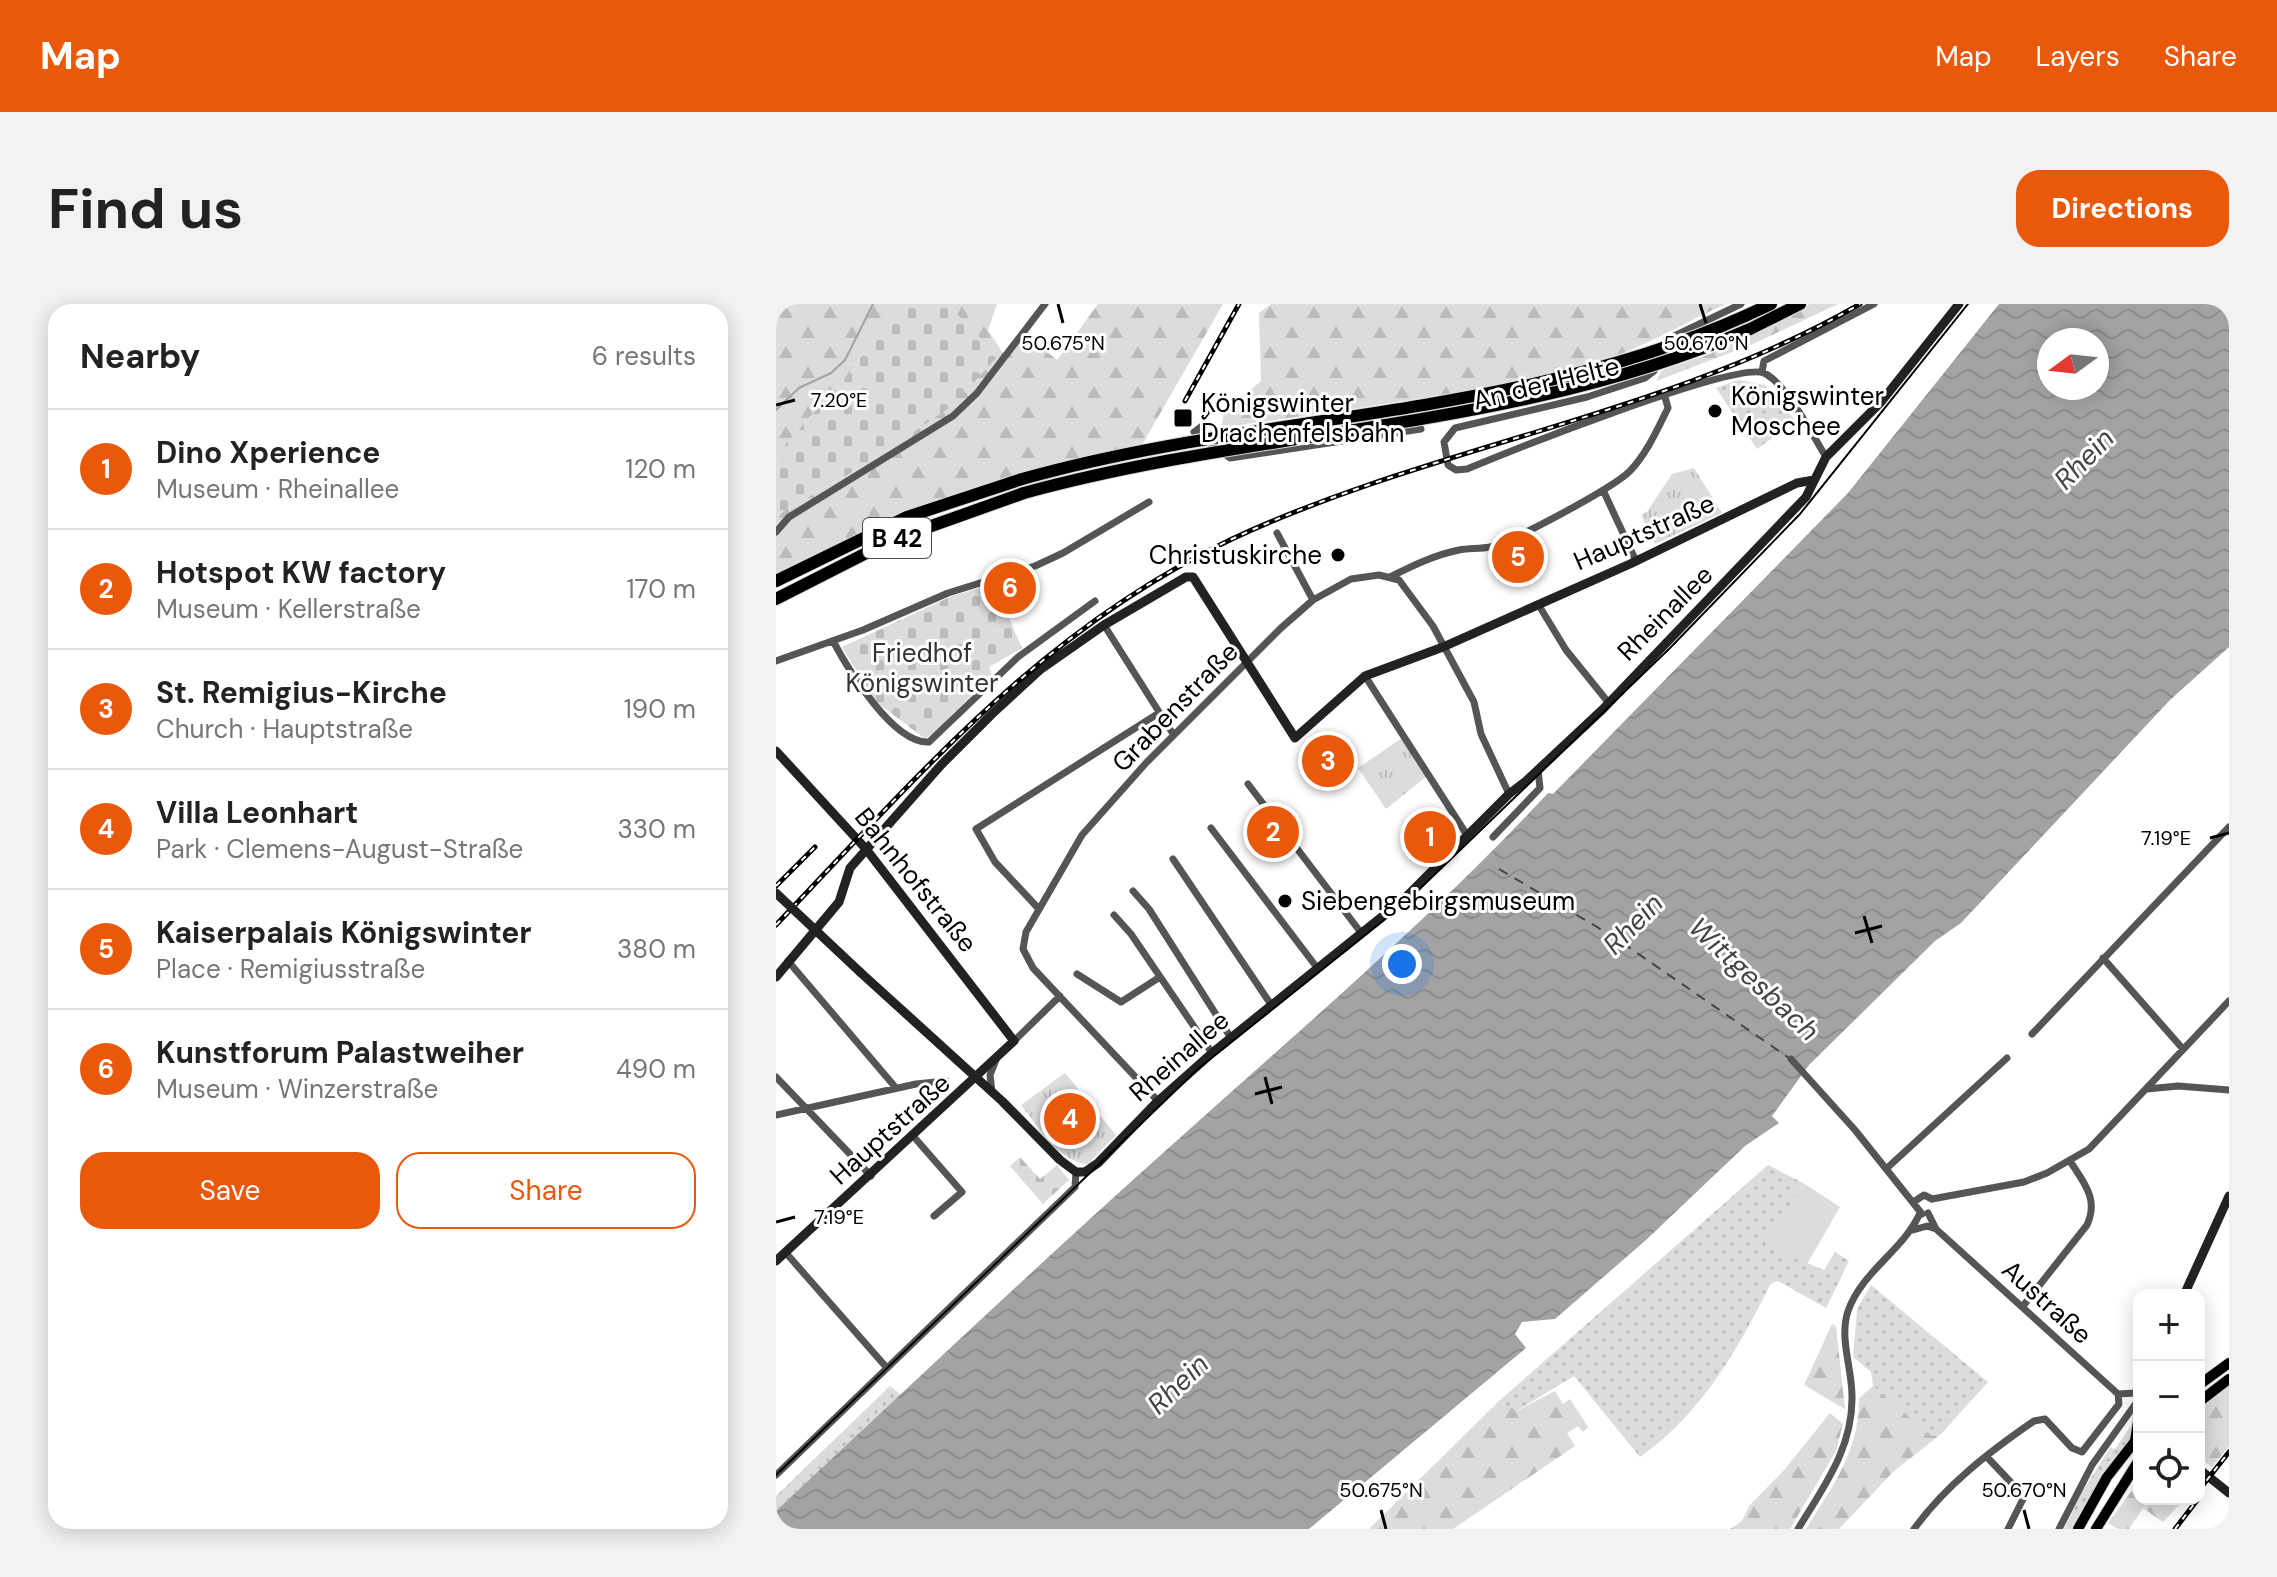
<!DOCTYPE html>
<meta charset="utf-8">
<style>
body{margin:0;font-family:"DM Sans",sans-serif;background:#f2f2f2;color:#222}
.controls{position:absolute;right:24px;bottom:24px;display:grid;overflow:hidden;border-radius:16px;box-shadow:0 4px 20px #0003}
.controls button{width:72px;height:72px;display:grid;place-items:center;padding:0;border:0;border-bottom:2px solid #e0e0e0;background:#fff;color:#222;font:40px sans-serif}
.compass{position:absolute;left:1261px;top:24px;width:72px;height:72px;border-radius:50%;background:#fff;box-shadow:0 4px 20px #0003;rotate:255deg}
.you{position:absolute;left:626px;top:660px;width:28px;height:28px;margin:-20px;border:6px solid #fff;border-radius:50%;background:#1a73e8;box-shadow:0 0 0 12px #1a73e833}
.badge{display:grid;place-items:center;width:52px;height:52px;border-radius:50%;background:#ea580c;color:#fff;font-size:26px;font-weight:700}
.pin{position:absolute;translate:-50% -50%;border:4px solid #fff;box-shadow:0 2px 8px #0006}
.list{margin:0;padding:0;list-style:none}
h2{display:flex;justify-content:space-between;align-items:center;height:104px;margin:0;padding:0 32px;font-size:34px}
h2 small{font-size:26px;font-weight:400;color:#767676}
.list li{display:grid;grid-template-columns:52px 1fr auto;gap:24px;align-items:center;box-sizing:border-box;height:120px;padding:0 32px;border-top:2px solid #e0e0e0}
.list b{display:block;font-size:30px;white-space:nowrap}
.list p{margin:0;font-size:26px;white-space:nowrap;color:#767676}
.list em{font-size:26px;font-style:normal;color:#767676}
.actions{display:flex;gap:16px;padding:24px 32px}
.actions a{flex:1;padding:18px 0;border:2px solid #ea580c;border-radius:24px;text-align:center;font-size:28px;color:#ea580c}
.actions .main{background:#ea580c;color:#fff}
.icon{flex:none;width:44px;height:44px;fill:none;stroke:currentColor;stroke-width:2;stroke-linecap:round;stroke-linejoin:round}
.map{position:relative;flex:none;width:1453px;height:1225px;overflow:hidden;border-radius:24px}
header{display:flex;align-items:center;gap:48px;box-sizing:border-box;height:112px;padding:0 40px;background:#ea580c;color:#fff}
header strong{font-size:38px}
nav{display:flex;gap:44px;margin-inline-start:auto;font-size:28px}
.intro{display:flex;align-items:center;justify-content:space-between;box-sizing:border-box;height:192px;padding:0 48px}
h1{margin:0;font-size:56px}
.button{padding:20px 36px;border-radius:24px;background:#ea580c;color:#fff;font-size:28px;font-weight:700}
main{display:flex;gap:48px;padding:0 48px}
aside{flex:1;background:#fff;border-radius:24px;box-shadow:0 4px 20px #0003}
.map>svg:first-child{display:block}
</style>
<header>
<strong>Map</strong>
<nav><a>Map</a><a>Layers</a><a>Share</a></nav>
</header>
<div class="intro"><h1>Find us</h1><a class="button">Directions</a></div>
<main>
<aside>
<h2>Nearby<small>6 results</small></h2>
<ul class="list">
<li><span class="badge">1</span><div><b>Dino Xperience</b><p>Museum · Rheinallee</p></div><em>120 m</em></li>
<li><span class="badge">2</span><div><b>Hotspot KW factory</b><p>Museum · Kellerstraße</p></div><em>170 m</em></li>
<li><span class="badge">3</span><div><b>St. Remigius-Kirche</b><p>Church · Hauptstraße</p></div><em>190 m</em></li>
<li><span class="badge">4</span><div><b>Villa Leonhart</b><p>Park · Clemens-August-Straße</p></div><em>330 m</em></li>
<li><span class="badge">5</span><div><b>Kaiserpalais Königswinter</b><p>Place · Remigiusstraße</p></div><em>380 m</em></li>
<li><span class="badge">6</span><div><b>Kunstforum Palastweiher</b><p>Museum · Winzerstraße</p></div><em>490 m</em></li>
</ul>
<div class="actions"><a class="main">Save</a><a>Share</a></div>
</aside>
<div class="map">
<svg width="1453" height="1225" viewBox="0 0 1453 1225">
<defs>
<pattern id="grass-dots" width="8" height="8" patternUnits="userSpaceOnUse" patternTransform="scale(2)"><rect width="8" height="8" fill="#dcdcdc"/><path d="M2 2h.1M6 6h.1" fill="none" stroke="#bbb" stroke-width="1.8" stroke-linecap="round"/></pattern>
<pattern id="forest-firs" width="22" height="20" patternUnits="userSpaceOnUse" patternTransform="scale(2)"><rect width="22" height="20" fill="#dcdcdc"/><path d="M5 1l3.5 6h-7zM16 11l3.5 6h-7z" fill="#bbb"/></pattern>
<pattern id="cemetery-stones" width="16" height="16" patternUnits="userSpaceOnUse" patternTransform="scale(2)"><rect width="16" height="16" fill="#dcdcdc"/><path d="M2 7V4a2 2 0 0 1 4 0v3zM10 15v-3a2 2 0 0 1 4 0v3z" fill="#bbb"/></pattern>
<pattern id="park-tufts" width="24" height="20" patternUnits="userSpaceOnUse" patternTransform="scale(2)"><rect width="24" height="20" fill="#dcdcdc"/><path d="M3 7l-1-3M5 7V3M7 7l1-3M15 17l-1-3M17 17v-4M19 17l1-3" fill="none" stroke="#bbb"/></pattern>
<pattern id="water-waves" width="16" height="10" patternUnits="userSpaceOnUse" patternTransform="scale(2)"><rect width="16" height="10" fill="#a3a3a3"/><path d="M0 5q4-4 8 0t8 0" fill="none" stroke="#8b8b8b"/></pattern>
</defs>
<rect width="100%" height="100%" fill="#fff"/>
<path fill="url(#grass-dots)" d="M962,76L989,81L1020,117L981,145L940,84Z
M992,861L1027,879L989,942L1048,966L1059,948L1073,957L1050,1004L1002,977L995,979C961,1047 926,1109 864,1153L798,1072L740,1107L723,1097Z
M1095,981L1212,1078L1165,1130L1156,1132L1097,1082L1095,1068L1077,1053L1081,1005Z
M114,1082L125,1091L0,1207V1192Z
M1358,1117L1353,1136L1325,1174L1296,1225H1288L1306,1188L1334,1144L1339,1145Z"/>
<path fill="url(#forest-firs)" d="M0,0H122L68,75L7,143L0,160Z
M171,0H221L212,26L230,54L251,31L281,56L322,0H447L366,141C239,172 112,205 0,273V211L89,161L221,52Z
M495,0H948V1C902,21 862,48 814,60C694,91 568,105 445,124L448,109L485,77L483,9Z
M1034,0H1062L977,40L880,77L886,66L934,50Z
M1056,1020L1060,1022L1069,1105L1028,1081Z
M1097,1082L1156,1132L1165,1130L1117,1168L1063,1225H1030C1056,1183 1084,1146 1083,1094Z
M1453,1082V1142L1436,1163L1423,1153V1105Z
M779,1087L787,1100L794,1095L812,1123L807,1128L802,1122L791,1129L799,1142L677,1225H593L723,1097L741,1107Z
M1054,1109L1067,1120L1060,1147L1014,1225H954L966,1217L973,1202L1009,1165Z
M1363,1177V1195H1409L1387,1218L1367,1204L1353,1225H1342L1332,1219Z"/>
<path fill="url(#cemetery-stones)" d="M122,0H171L222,52L177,101L89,161L0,211V160L7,143L68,75Z
M218,280L246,344L213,363L216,371L155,432L148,434L99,397L66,343L176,292Z
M244,853L264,875L281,861L293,876L267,900L234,862Z"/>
<path fill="url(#park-tufts)" d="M918,164L946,209L879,240L865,211L871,208L896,170Z
M626,434L651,472L610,505L582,464Z
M289,769L340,831L312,860C285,860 261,821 245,801Z"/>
<path fill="#dcdcdc" d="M1027,879L1064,903L1031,960L989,942Z"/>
<path fill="url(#water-waves)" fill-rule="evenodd" d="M1223,0H1453V343L1394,396L1185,619L1159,637L1033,761L996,812L1003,819L969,842L870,936L779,1015L746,1018L739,1030L750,1044L533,1225H0V1207C129,1087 256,966 387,849C518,731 653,617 772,489L777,490L1072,189ZM1273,36H1321V84H1273Z"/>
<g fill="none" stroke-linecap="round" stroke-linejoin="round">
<path stroke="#a3a3a3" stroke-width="2" d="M0,106L23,84L55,69L69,56L97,0"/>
<path stroke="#444" stroke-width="2" stroke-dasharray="10 8" stroke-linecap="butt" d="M723,565L838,633L1013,754"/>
<defs>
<path id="primary" d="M1423,1081L1453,1059
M1423,1098L1453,1075
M1359,1137L1363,1111
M1302,1225L1331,1173L1363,1132
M1320,1225L1363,1156"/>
<path id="highway" d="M969,12L995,0
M974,25L1024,0
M0,277L131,213L246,175
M0,295L116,236L248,189"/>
</defs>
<use href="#primary" stroke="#dbdbdb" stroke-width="12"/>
<use href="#highway" stroke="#dbdbdb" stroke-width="14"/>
<path stroke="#555" stroke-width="7" d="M965,0L894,34L878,67L869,74L811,93L679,124L668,138L672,161L680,166L691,165C732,148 959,57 988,69C1010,79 1037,132 1050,153
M986,68L988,57L1098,0
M426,122L418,128L454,154L645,125
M827,186L860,257
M0,228L13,213L177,112L201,89L269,0
M501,229L537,296
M614,273C636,262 658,251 683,246C693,244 704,245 714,243C738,237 837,184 854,167C871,149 881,126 892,104L889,93
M762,300L790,346L832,398
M328,321L397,430
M57,337C72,365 117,440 153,438L242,353L319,297
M0,357L87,326L172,289L259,262L287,249L373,198
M589,372L691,531
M472,480L586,630
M435,524L542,665
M717,533L764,484L762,466
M397,555L496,702
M357,587L373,605L455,734
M262,604L219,558L200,525L383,409
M338,611L355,630L436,749
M1327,654L1407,745
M12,657L120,784
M301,670L345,698L384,673
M1256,730L1453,523
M238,737L284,692
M1015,755L1079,826L1146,910
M0,773L95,872
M1371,785L1402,782L1453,786
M216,788L214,771L220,756
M382,797L257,664L247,645L250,628L306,531L370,459L505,324L537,296L575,275L603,271L623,276L657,322L698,398L705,430L733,490
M0,811L140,780L170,777
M138,833L186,888L158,912
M1110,865L1231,754
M1156,895L1248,878L1271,869L1313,845L1453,697
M1139,897L1148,891L1156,895
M1152,909L1160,925L1342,1090L1360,1089
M1137,926L1151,922L1160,925
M10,949L111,1064
M1247,1002L1311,921C1323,895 1308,879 1294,857
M1210,1152L1245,1189L1247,1195L1232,1225
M0,1171L299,883L300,868
M1022,1225C1048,1182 1077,1144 1076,1092C1076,1064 1063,1034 1072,1007C1086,967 1127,947 1144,909
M1138,1225C1170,1181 1213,1148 1258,1117L1269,1115L1296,1144L1306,1148L1343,1100L1342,1090
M1283,1225L1316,1161L1363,1095
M1452,1225L1453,1224"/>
<path stroke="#222" stroke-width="9" d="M0,447L90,545L238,737L0,957
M84,668L226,797L284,856L300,868H309L322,859L382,797L436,749L628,595L733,490L750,477L827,405L1030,193L1050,153L1105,98L1183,0
M0,673L63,598L74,564L165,461L216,410L265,365L328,321L410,273H417L519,434L589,372L667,343L854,260L1021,179L1038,176
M1408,991L1453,892
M1423,1165L1453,1189"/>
<use href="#primary" stroke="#000" stroke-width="10"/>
<use href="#highway" stroke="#000" stroke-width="12"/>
<path stroke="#000" stroke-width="2" d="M0,1171L423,764L627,601L894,344L1024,210L1192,0"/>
<defs>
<path id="rail" d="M409,97L463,0
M428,113L431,109
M0,582L39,543
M0,621C142,472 266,325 456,235C657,141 890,112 1084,0
M1423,1186L1453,1148
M1399,1225L1422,1195"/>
</defs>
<use href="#rail" stroke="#000" stroke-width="5"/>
<use href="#rail" stroke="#fff" stroke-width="2" stroke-dasharray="6" stroke-linecap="butt"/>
<defs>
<path id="highway-bridge" d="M246,175C484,108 740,115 969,12
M248,189C489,123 743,126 974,25"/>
</defs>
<use href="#highway-bridge" stroke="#dbdbdb" stroke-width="14" stroke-linecap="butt"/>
<path stroke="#222" stroke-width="9" d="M0,589L84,668"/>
<use href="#highway-bridge" stroke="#000" stroke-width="12"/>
</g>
<path fill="none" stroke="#000" stroke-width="3" d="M282,0L287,19M924,0L930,19M0,101L19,96M1434,534L1453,529M1088,612L1096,639M1079,629L1106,622M489,773L496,800M479,790L506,783M0,918L19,913M605,1206L610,1225M1248,1206L1253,1225"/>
<g fill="#000" stroke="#fff" stroke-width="3">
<circle cx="939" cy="107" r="8"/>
<rect x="397" y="104" width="20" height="20" rx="4"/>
<circle cx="562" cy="251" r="8"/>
<circle cx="509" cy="597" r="8"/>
</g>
<g text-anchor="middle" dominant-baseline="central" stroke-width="6" stroke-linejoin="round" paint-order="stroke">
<rect fill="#fff" stroke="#4c4c4c" stroke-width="2" x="87" y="214" width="68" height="40" rx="6"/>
<g font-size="24" font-weight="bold" fill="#000">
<text x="121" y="234">B 42</text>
</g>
<g font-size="26" fill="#000" stroke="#fff">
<text transform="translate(770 79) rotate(-14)">An der Helte</text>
<text transform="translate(868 228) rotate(-24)">Hauptstraße</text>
<text transform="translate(889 309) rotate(-45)">Rheinallee</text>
<text transform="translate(399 403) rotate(-46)">Grabenstraße</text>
<text transform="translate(140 576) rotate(51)">Bahnhofstraße</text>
<text transform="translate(403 752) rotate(-41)">Rheinallee</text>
<text transform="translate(114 825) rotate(-42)">Hauptstraße</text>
<text transform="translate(1271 998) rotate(42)">Austraße</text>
</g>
<g font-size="26" fill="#000" stroke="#fff" text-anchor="start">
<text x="955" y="92">Königswinter<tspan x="955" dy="30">Moschee</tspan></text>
<text x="425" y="99">Königswinter<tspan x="425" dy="30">Drachenfelsbahn</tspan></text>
<text x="546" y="251" text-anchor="end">Christuskirche</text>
<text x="525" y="597">Siebengebirgsmuseum</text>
</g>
<g font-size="26" fill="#333" stroke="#fff">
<text x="146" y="349">Friedhof<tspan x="146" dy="30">Königswinter</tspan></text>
</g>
<g font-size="28" font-style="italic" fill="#444" stroke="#fff">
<text transform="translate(1308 155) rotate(-46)">Rhein</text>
<text transform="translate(857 620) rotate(-46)">Rhein</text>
<text transform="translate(978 675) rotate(43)">Wittgesbach</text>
<text transform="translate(402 1080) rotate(-44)">Rhein</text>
</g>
</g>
<g font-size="20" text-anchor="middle" fill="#000" stroke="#fff" stroke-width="6" stroke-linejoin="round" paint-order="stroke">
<text x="287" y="46">50.675°N</text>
<text x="930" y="46">50.670°N</text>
<text x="63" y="103">7.20°E</text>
<text x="1390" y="541">7.19°E</text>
<text x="63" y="920">7.19°E</text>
<text x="605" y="1193">50.675°N</text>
<text x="1248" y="1193">50.670°N</text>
</g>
</svg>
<div class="controls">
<button>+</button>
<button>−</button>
<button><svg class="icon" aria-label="locate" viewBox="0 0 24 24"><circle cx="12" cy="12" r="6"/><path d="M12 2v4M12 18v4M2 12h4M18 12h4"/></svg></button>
</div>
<svg class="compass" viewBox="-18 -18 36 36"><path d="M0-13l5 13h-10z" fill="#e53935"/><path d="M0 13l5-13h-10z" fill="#767676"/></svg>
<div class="you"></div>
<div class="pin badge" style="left:654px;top:533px">1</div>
<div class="pin badge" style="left:497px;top:528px">2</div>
<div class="pin badge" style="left:552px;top:457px">3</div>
<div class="pin badge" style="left:294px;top:815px">4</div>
<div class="pin badge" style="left:742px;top:253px">5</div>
<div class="pin badge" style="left:234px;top:284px">6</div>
</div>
</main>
